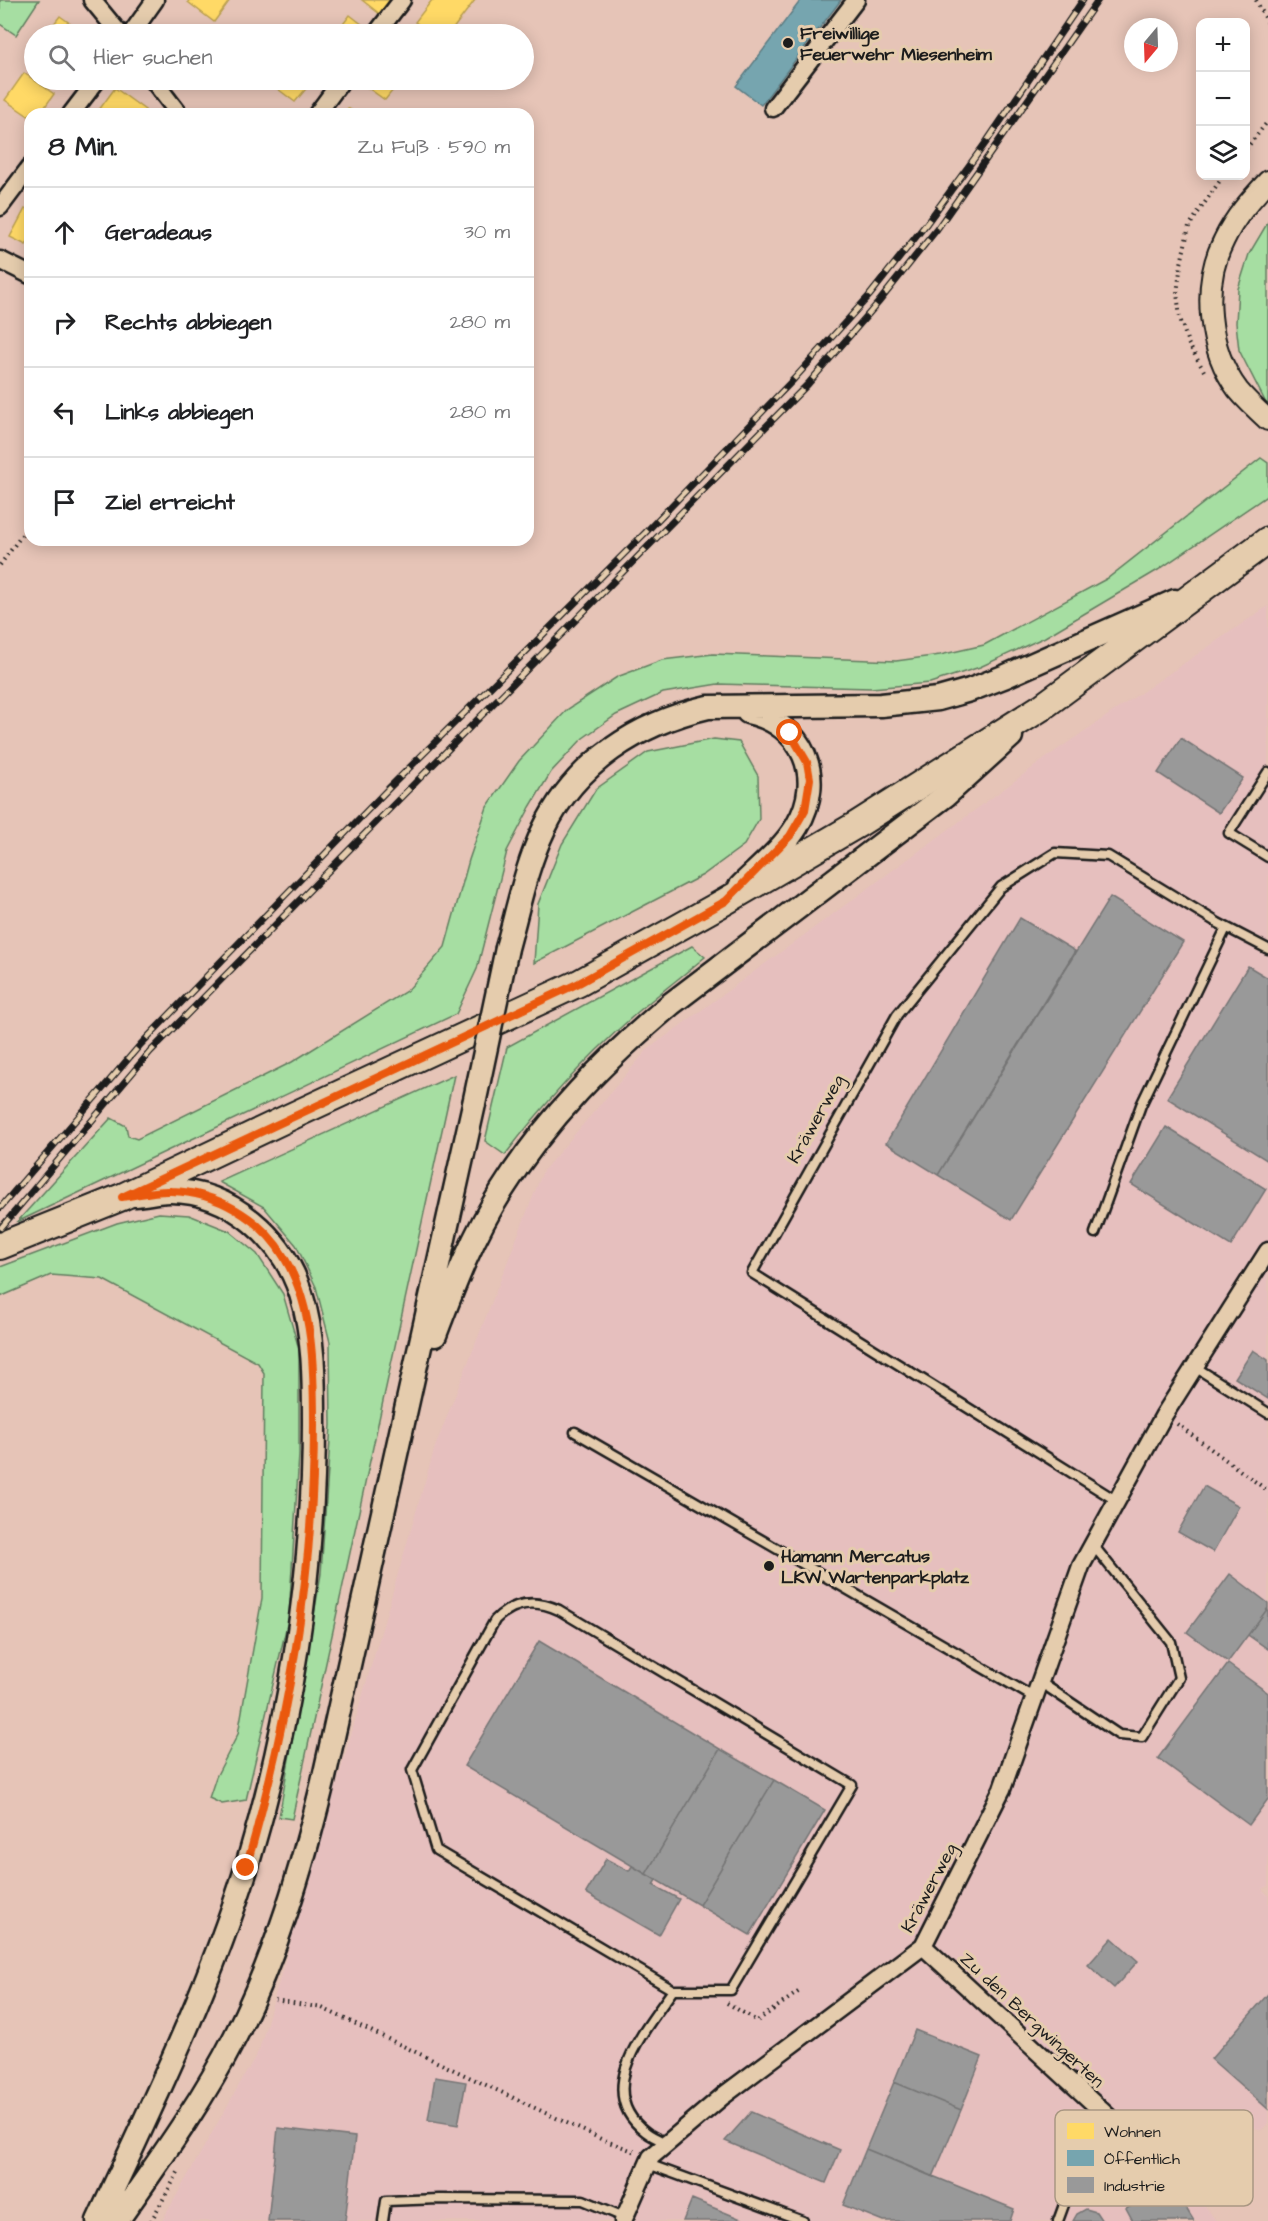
<!DOCTYPE html>
<html lang="de">
<meta charset="utf-8">
<style>
body{margin:0;font-family:"Architects Daughter",sans-serif;background:#f2f2f2;color:#202124}
.controls{position:absolute;right:18px;top:18px;display:grid;overflow:hidden;border-radius:12px;box-shadow:0 3px 15px #0003}
.controls button{width:54px;height:54px;display:grid;place-items:center;padding:0;border:0;border-bottom:2px solid #e0e0e0;background:#fff;color:#202124;font:30px sans-serif}
.compass{position:absolute;left:1124px;top:18px;width:54px;height:54px;border-radius:50%;background:#fff;box-shadow:0 3px 15px #0003;rotate:199deg}
.stop{position:absolute;width:18px;height:18px;margin:-14px;border:4px solid #ea580c;border-radius:50%;background:#fff}
.stop.end{background:#ea580c;border-color:#fff;box-shadow:0 2px 6px #0008}
.list{margin:0;padding:0;list-style:none}
h2{display:flex;justify-content:space-between;align-items:center;height:78px;margin:0;padding:0 24px;font-size:26px}
h2 small{font-size:20px;font-weight:400;color:#757577}
.list li{display:grid;grid-template-columns:39px 1fr auto;gap:18px;align-items:center;box-sizing:border-box;height:90px;padding:0 24px;border-top:2px solid #e0e0e0}
.list b{display:block;font-size:22px;white-space:nowrap}
.list em{font-size:20px;font-style:normal;color:#757577}
.icon{flex:none;width:33px;height:33px;fill:none;stroke:currentColor;stroke-width:2;stroke-linecap:round;stroke-linejoin:round}
.map{position:relative;flex:none;width:1268px;height:2221px;overflow:hidden}
.search{position:absolute;background:#fff;box-shadow:0 3px 15px #0003;left:24px;top:24px;width:510px;height:66px;display:flex;align-items:center;gap:15px;box-sizing:border-box;padding:0 21px;border-radius:33px;color:#757577;font-size:22px}
.panel{position:absolute;background:#fff;box-shadow:0 3px 15px #0003;left:24px;top:108px;width:510px;height:438px;border-radius:18px}
.map>svg:first-child{display:block}
</style>
<div class="map">
<svg width="1268" height="2221" viewBox="0 0 1268 2221">
<rect width="100%" height="100%" fill="#e6c4b7"/>
<filter id="ink" filterUnits="userSpaceOnUse"><feTurbulence type="fractalNoise" baseFrequency=".0167" numOctaves="2"/><feDisplacementMap in="SourceGraphic" scale="12" xChannelSelector="R" yChannelSelector="G"/><feConvolveMatrix kernelMatrix="1 2 1 2 8 2 1 2 1" color-interpolation-filters="sRGB"/></filter>
<g filter="url(#ink)">
<path fill="#e6bfbe" d="M1268,606V1886L1262,1889L1268,1895V2123L1262,2130L1206,2114L1178,2169L1216,2221H162L259,2050L435,1447L543,1171L647,1050L1057,750Z"/>
<path fill="#a6dea2" stroke="#617d5f" stroke-width="1.5" d="M0,0H39L16,35L0,24Z
M1268,222V407L1239,350L1236,323L1238,289L1249,254Z
M1261,458L1268,463V495L1158,570L1045,637L980,667L930,683L871,688L718,684L663,693L616,715L583,738L551,772L530,807L507,851L477,969L456,1014L17,1222L111,1118L126,1126L128,1136L137,1139L292,1062L408,990L445,947L469,860L487,807L519,761L568,709L617,677L662,660L713,654L896,661L940,655L984,645L1108,578Z
M714,739L739,742L758,776L759,819L744,845L703,875L534,963L538,904L562,844L596,789L648,752Z
M692,946L705,957C680,978 654,997 630,1019C584,1060 542,1106 505,1155L485,1141L507,1047Z
M454,1075L292,1819L279,1817L321,1574L331,1425L330,1342L316,1287L296,1245L264,1207L219,1182Z
M159,1213L189,1215L229,1231L257,1254L283,1294L299,1349V1455L289,1616L246,1800L222,1804L209,1798L216,1777L238,1734L262,1598L264,1373L258,1363L102,1279L51,1275L0,1297V1267L117,1223Z"/>
<path fill="#ffd966" stroke="#bba050" stroke-width="1.5" d="M189,0H230L214,22L188,2Z
M362,0H392L381,15Z
M432,0H475L449,34H432L415,22Z
M350,15L368,29L364,34H340L337,32Z
M60,16L85,34H46Z
M180,27L190,34H174Z
M24,73L54,94L40,114H30V117L5,100Z
M266,80H304L310,84L295,102Z
M368,80H401L385,100L364,85Z
M115,88L145,110L142,114H96Z
M348,108L357,114H344Z
M25,209L30,211V238L26,245L10,237Z"/>
<path fill="#76a5af" stroke="#5b7c83" stroke-width="1.5" d="M801,0H841L761,105L736,86Z"/>
<path fill="#999" stroke="#747474" stroke-width="1.5" d="M1181,738L1243,778L1219,813L1158,773Z
M1110,897L1183,942L1011,1220L938,1175Z
M1020,918L1075,951L938,1175L886,1143Z
M1248,966L1268,978V1161L1167,1098Z
M1166,1127L1266,1189L1231,1246L1131,1184Z
M1253,1350L1268,1360V1399L1235,1378Z
M1204,1486L1239,1506L1213,1552L1178,1532Z
M1230,1574L1268,1603V1608L1228,1662L1187,1632Z
M1268,1608V1649L1248,1635Z
M539,1641L720,1749L646,1874L464,1766Z
M1228,1664L1268,1693V1799L1249,1825L1158,1758Z
M720,1749L774,1780L699,1905L646,1874Z
M774,1780L825,1810L750,1935L699,1905Z
M606,1859L629,1871L632,1866L656,1880L653,1885L679,1899L659,1935L586,1893Z
M1112,1938L1138,1961L1114,1988L1088,1965Z
M1268,1994V2109L1211,2059Z
M915,2030L982,2057L961,2110L894,2082Z
M435,2077L466,2082L458,2125L428,2120Z
M894,2082L961,2110L933,2177L866,2149Z
M751,2112L840,2150L826,2183L725,2141Z
M278,2128L355,2137L345,2221H268Z
M866,2149L1014,2209L1010,2221H883L843,2205Z
M1170,2182L1194,2221H1133L1126,2208Z
M692,2199L746,2221H683Z
M1086,2209L1096,2212L1102,2221H1073L1077,2214Z"/>
<g fill="none" stroke-linecap="round" stroke-linejoin="round">
<defs>
<path id="service" d="M1268,772L1229,833L1268,857
M1095,1233L1141,1105L1226,928
M1195,1367L1268,1413
M575,1432L1035,1698
M1117,1501L752,1273L897,1015L1001,887L1055,853L1108,856L1218,923L1268,949
M1040,1682L1119,1735L1142,1737L1179,1678L1171,1642L1093,1545
M667,2143C660,2140 652,2137 646,2132C591,2091 646,2029 673,1990H731L852,1785L559,1610C535,1599 514,1601 495,1620L412,1770L436,1850L673,1990
M648,2164L803,2221
M383,2221L386,2201L439,2199L583,2200L624,2217
M1058,2221L1099,2109"/>
<path id="minor" d="M92,0L120,34
M131,34L155,0
M376,34L402,0
M153,80L179,114
M773,108L856,0
M71,114L97,80
M317,114L342,80
M0,207L30,167
M0,260L30,275
M923,1946L1115,2123
M623,2221L651,2157L723,2096L923,1946L1002,1789L1081,1566L1164,1415L1268,1251"/>
<path id="tertiary" d="M1268,181C1251,199 1235,217 1224,240C1201,285 1208,350 1238,390C1247,401 1258,411 1268,420"/>
<path id="secondary" d="M740,887C759,868 783,849 797,826C826,777 803,724 748,712
M507,948C518,909 526,866 544,829C575,763 639,723 708,707L881,705L938,699L970,690L1006,676L1175,601
M435,1335C454,1285 473,1235 502,1190C547,1118 606,1059 671,1004L946,795L1011,736
M98,2221C152,2105 209,1989 247,1866C290,1723 314,1573 314,1423C314,1381 314,1334 301,1294C283,1238 231,1191 170,1191C159,1191 147,1194 135,1195
M117,2221C159,2161 202,2102 235,2037C276,1956 302,1868 323,1782L474,1104"/>
<path id="primary" d="M0,1246L122,1197L290,1117L579,983L726,901L858,824L1042,707L1268,540"/>
</defs>
<use href="#service" stroke="#1c1c1c" stroke-width="13"/>
<use href="#minor" stroke="#1c1c1c" stroke-width="21"/>
<use href="#tertiary" stroke="#1c1c1c" stroke-width="24"/>
<use href="#secondary" stroke="#1c1c1c" stroke-width="27"/>
<use href="#primary" stroke="#1c1c1c" stroke-width="30"/>
<path stroke="#1c1c1c" stroke-width="4" stroke-dasharray="1.5 4.5" stroke-linecap="butt" d="M1256,0L1268,23
M1246,149L1268,121
M1204,371L1188,343L1180,318L1177,293L1181,264L1189,226L1223,176
M0,565L30,524
M1177,1424L1268,1491
M275,2000L322,2008L601,2139L636,2152
M727,2003L757,2021L801,1990
M151,2221L180,2169"/>
<use href="#service" stroke="#e5ccad" stroke-width="8"/>
<use href="#minor" stroke="#e5ccad" stroke-width="16"/>
<use href="#tertiary" stroke="#e5ccad" stroke-width="20"/>
<use href="#secondary" stroke="#e5ccad" stroke-width="22"/>
<use href="#primary" stroke="#e5ccad" stroke-width="26"/>
<defs>
<path id="rail" d="M0,1208L141,1044L389,788L646,532L794,379L869,296L927,223L987,141L1083,0
M0,1229L150,1052L808,384L878,303L937,229L1098,0"/>
</defs>
<use href="#rail" stroke="#1c1c1c" stroke-width="7"/>
<use href="#rail" stroke="#e5ccad" stroke-width="4.5" stroke-dasharray="14" stroke-linecap="butt"/>
<defs>
<path id="secondary-bridge" d="M474,1104L507,948"/>
</defs>
<use href="#secondary-bridge" stroke="#1c1c1c" stroke-width="27" stroke-linecap="butt"/>
<use href="#secondary-bridge" stroke="#e5ccad" stroke-width="22"/>
</g>
</g>
<g fill="none" stroke-linecap="round" stroke-linejoin="round" filter="url(#ink)">
<path stroke="#ea580c" stroke-width="8" d="M246,1868C288,1722 314,1577 314,1425C314,1368 314,1307 284,1257C261,1218 216,1192 171,1191C155,1190 138,1195 122,1197L579,983L726,901L790,836L805,810L810,779L807,762L790,733"/>
</g>
<g fill="#1c1c1c" stroke="#e5ccad" stroke-width="2">
<circle cx="788" cy="43" r="6"/>
<circle cx="769" cy="1566" r="6"/>
</g>
<g text-anchor="middle" dominant-baseline="central" stroke-width="6" stroke-linejoin="round" paint-order="stroke">
<g font-size="18" font-weight="bold" fill="#1c1c1c" stroke="#e5ccad" text-anchor="start">
<text x="800" y="33">Freiwillige<tspan x="800" dy="21">Feuerwehr Miesenheim</tspan></text>
<text x="781" y="1556">Hamann Mercatus<tspan x="781" dy="21">LKW Wartenparkplatz</tspan></text>
</g>
<g font-size="18" fill="#1c1c1c" stroke="#e5ccad">
<text transform="translate(816 1119) rotate(-61)">Kräwerweg</text>
<text transform="translate(929 1888) rotate(-62)">Kräwerweg</text>
<text transform="translate(1032 2020) rotate(43)">Zu den Bergwingerten</text>
</g>
</g>
<rect x="1055" y="2110" width="198" height="96" rx="9" fill="#e5ccad" stroke="#a99782" stroke-width="1.5"/>
<rect x="1067" y="2123" width="27" height="16" fill="#ffd966"/>
<rect x="1067" y="2150" width="27" height="16" fill="#76a5af"/>
<rect x="1067" y="2177" width="27" height="16" fill="#999"/>
<g font-size="16" fill="#1c1c1c">
<text x="1104" y="2137">Wohnen</text>
<text x="1104" y="2164">Öffentlich</text>
<text x="1104" y="2191">Industrie</text>
</g>
</svg>
<div class="controls">
<button>+</button>
<button>−</button>
<button><svg class="icon" aria-label="layers" viewBox="0 0 24 24"><path d="M12 4l9 5-9 5-9-5zM3 14l9 5 9-5"/></svg></button>
</div>
<svg class="compass" viewBox="-18 -18 36 36"><path d="M0-13l5 13h-10z" fill="#e53935"/><path d="M0 13l5-13h-10z" fill="#757577"/></svg>
<div class="stop" style="left:790px;top:733px"></div>
<div class="stop end" style="left:246px;top:1868px"></div>
<div class="search"><svg class="icon" aria-label="search" viewBox="0 0 24 24"><circle cx="10" cy="10" r="6"/><path d="M15 15l6 6"/></svg>Hier suchen</div>
<section class="panel">
<h2>8 Min.<small>Zu Fuß · 590 m</small></h2>
<ul class="list">
<li><svg class="icon" aria-label="ahead" viewBox="0 0 24 24"><path d="M12 20V5M6 11l6-6 6 6"/></svg><div><b>Geradeaus</b></div><em>30 m</em></li>
<li><svg class="icon" aria-label="right" viewBox="0 0 24 24"><path d="M7 20v-9h11M14 6l5 5-5 5"/></svg><div><b>Rechts abbiegen</b></div><em>280 m</em></li>
<li><svg class="icon" aria-label="left" viewBox="0 0 24 24"><path d="M17 20v-9H6M10 6l-5 5 5 5"/></svg><div><b>Links abbiegen</b></div><em>280 m</em></li>
<li><svg class="icon" aria-label="arrive" viewBox="0 0 24 24"><path d="M6 21V4h12l-3 4 3 4H6"/></svg><div><b>Ziel erreicht</b></div></li>
</ul>
</section>
</div>
